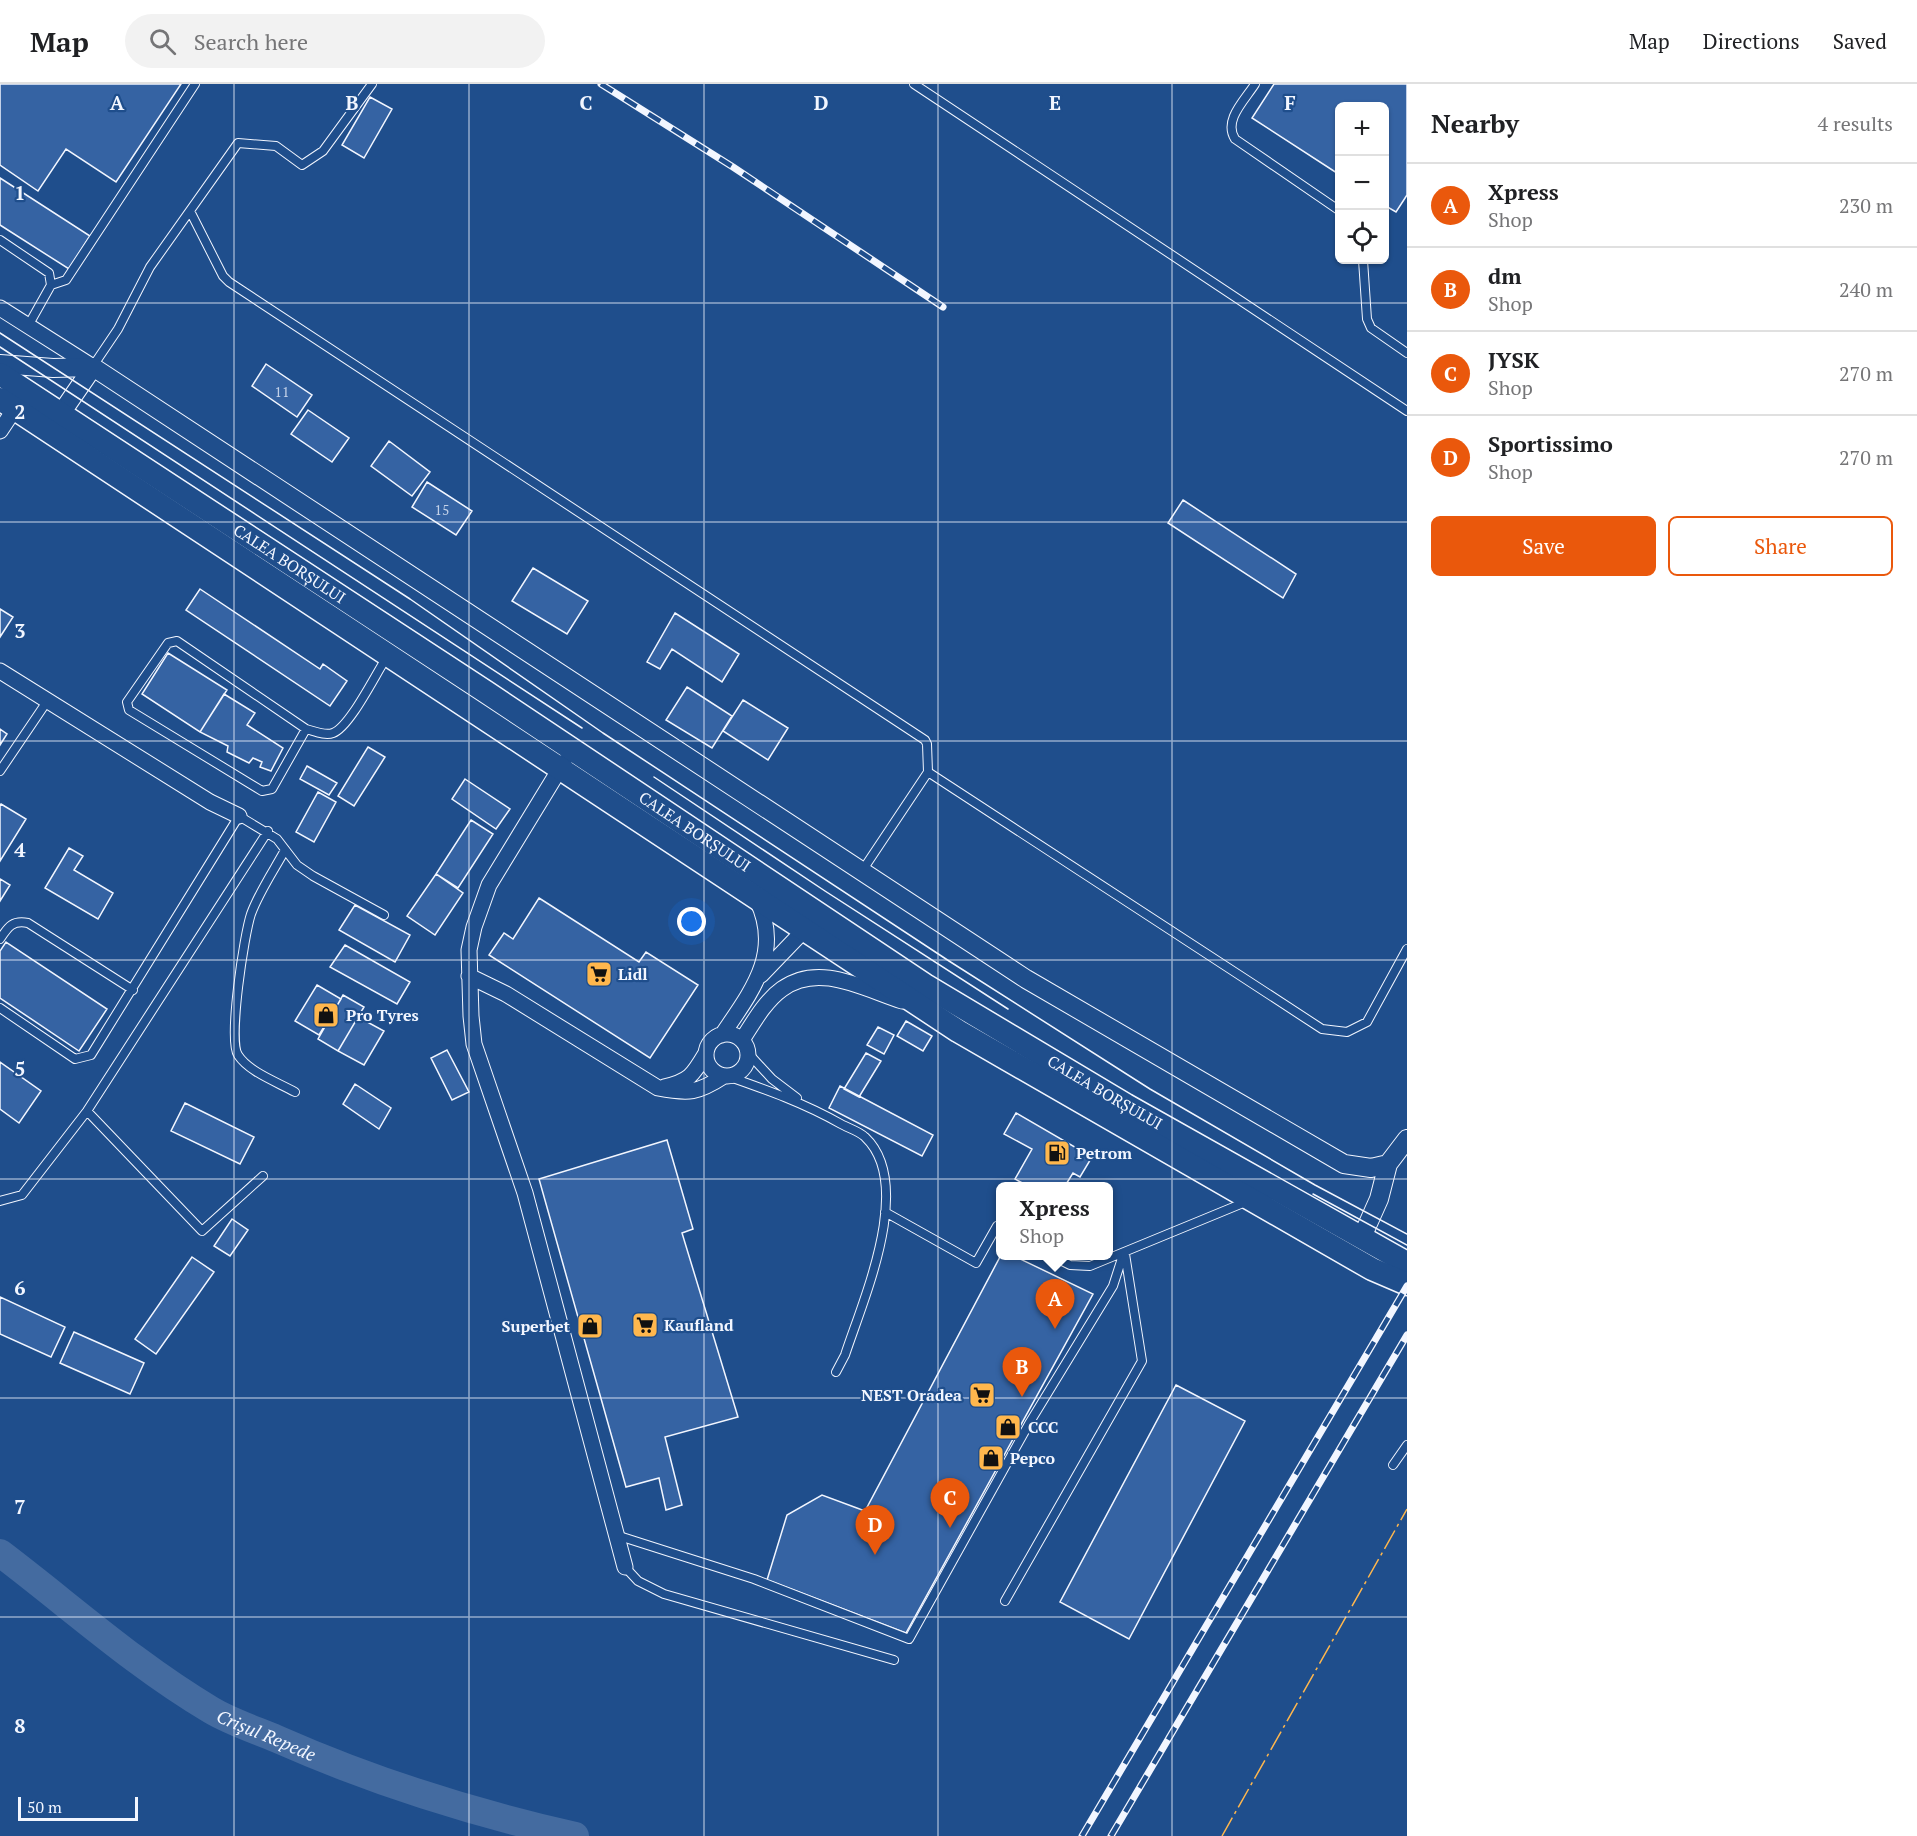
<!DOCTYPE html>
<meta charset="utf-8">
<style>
body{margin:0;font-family:"PT Serif",serif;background:#f2f2f2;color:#202124}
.controls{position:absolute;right:18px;top:18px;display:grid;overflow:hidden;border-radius:9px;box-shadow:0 2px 4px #0004}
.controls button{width:54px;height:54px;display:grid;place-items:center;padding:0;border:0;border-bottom:2px solid #e0e0e0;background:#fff;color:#202124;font:30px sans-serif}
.scale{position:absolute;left:18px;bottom:15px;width:120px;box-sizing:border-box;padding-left:6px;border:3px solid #f2f6ff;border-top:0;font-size:16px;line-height:21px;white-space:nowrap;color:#f2f6ff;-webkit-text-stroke:4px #1f4e8c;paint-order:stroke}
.you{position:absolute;left:692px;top:838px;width:21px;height:21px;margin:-15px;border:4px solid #fff;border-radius:50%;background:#1a73e8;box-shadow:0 0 0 9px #1a73e833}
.badge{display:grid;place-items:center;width:39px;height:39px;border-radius:50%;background:#ea580c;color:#fff;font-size:20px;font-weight:700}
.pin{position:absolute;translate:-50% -50px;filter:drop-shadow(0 2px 3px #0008)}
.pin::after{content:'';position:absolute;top:32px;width:21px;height:18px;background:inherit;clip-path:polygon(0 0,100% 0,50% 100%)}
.popup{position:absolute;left:996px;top:1098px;width:117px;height:78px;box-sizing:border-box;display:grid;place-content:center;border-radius:9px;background:#fff;filter:drop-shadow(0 2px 4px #0005);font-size:20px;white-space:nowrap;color:#757577}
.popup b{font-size:22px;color:#202124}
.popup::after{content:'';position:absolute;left:50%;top:100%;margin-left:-12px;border:12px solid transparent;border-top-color:#fff}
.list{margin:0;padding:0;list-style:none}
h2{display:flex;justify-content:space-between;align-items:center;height:78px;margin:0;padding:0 24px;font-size:26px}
h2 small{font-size:20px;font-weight:400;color:#757577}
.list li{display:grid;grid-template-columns:39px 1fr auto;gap:18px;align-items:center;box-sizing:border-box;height:84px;padding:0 24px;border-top:2px solid #e0e0e0}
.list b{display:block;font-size:22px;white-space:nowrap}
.list p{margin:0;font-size:20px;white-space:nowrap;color:#757577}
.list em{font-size:20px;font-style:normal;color:#757577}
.actions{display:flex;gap:12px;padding:18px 24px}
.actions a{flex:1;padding:14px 0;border:2px solid #ea580c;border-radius:9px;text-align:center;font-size:21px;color:#ea580c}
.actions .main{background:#ea580c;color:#fff}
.icon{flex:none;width:33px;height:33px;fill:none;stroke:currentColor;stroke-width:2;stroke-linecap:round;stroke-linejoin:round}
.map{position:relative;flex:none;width:1407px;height:1752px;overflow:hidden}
header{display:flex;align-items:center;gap:36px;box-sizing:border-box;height:84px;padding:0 30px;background:#fff;border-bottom:2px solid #e0e0e0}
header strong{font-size:28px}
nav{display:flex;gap:33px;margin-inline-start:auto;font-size:21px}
.search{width:420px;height:54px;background:#f2f2f2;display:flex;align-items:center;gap:15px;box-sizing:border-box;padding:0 21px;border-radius:33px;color:#757577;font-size:22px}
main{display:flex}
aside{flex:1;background:#fff}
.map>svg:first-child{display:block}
</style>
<header>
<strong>Map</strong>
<div class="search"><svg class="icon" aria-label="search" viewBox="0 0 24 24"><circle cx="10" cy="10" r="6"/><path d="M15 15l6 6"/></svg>Search here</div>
<nav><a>Map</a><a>Directions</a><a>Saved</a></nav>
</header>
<main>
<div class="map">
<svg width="1407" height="1752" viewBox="0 0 1407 1752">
<rect width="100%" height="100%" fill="#1f4e8c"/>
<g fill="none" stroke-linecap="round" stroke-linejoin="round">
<path stroke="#446ba0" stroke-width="28" id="s1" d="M0,1469C70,1522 135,1581 211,1626C231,1638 256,1646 277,1655C372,1697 474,1729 575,1752"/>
</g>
<path fill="#3563a3" stroke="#f2f6ff" stroke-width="1.5" d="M0,0H181L116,98L66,65L38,107L0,81Z
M1274,0H1407V111L1396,128L1384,121V22H1340V91L1252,34Z
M370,13L392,25L364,74L342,61Z
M0,94L90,152L69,185L0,141Z
M266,280L312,311L297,333L252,302Z
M308,326L349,354L332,378L291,350Z
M389,357L430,388L412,412L371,382Z
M427,398L472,427L456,451L412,423Z
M1183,416L1296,490L1283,514L1168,439Z
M533,484L588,517L567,550L512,517Z
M200,505L320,585L323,580L347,597L330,622L186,526Z
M0,525L13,533L0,553Z
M675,529L739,570L722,598L672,565L660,585L647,578Z
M168,569L227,606L200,648L142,610Z
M687,603L732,632L712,664L666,636Z
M224,610L255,629L247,641L283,664L271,687L260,683L262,678L253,674L249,679L227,668L228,662L200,648Z
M743,616L788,644L768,676L723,647Z
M0,645L7,650L0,661Z
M368,663L385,673L354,722L338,712Z
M307,682L337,699L329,711L300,695Z
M465,695L510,725L496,745L452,715Z
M318,708L336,718L314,758L296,748Z
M1,720L26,735L0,777V722Z
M471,736L493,750L458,804L436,790Z
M69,764L83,772L74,786L113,809L98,835L45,804Z
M436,790L463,809L435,851L407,832Z
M0,795L10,801L0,817Z
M539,814L639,878L646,868L698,901L650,974L489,871L504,849L513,855Z
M355,821L410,851L395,878L339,846Z
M6,858L107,925L79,967L0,914V867Z
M345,861L410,898L397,920L330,883Z
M317,901L341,915L319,951L295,937Z
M343,911L364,923L338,967L318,955Z
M358,933L384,947L364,981L338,967Z
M906,937L932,952L923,967L897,952Z
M878,943L894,951L884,970L867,961Z
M447,966L469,1008L452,1016L431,974Z
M866,969L881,977L859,1013L844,1005Z
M0,978L41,1007L19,1039L0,1025Z
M355,1000L391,1024L379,1045L343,1020Z
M840,1002L933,1051L922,1072L829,1024Z
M185,1019L254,1053L240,1080L171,1047Z
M1016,1029L1092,1073L1080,1093L1073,1089L1065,1102H1028L1015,1095L1032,1065L1004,1050Z
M667,1056L693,1145L682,1149L738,1333L665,1353L682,1421L666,1426L659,1394L626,1403L539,1095Z
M232,1135L248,1146L230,1172L214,1162Z
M1001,1171L1014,1172L1093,1210L906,1549L767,1496L787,1431L822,1411L865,1427Z
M192,1173L214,1188L156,1270L135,1255Z
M0,1213L65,1243L51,1273L0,1250Z
M74,1248L144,1279L130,1310L60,1279Z
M1176,1301L1245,1337L1129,1555L1060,1518Z"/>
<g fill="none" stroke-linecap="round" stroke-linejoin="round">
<defs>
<path id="service" d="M914,0L1407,327
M1255,0C1245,16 1223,36 1235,55L1340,127
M190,127L223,192L229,198L925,656L927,660L928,688
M0,156L49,189L51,201L28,242
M1363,176L1367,235L1371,244L1407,269
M51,201L66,196L195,0
M93,282L118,245L150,183L238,59L276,62L302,81L323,67L372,0
M306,645L272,705L262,707L129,626L127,618L168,559L177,557L306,645C314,647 325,652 333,649C350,643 376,589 387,573
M0,687L48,616
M285,766C274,786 259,808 251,830C244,851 228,956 238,971C249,988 277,998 295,1008
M862,787L928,688L1322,945L1347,948L1367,938L1407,865
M0,855C8,843 12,836 28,839L133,906
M0,924L75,975L91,971L239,732L277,755L297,781L313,792L384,831
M748,969L772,995L797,1014
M727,992C767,1006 804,1019 841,1040C848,1044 859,1047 865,1053C915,1100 863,1216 845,1271L836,1288
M87,1027L202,1147L263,1092
M0,1117L22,1111L87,1027L268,747
M885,1128L976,1179L997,1142L1001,1144
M1052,1172L1070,1181L1090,1182L1248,1117
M1393,1381L1407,1361
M616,1451L754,1495L909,1555L1030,1338L1113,1202L1124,1168
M625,1483L638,1497L664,1510L894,1576
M1005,1517L1142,1277L1125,1170"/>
<path id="minor" d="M0,224L93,283
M0,347L20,317
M0,587L210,718L239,732
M564,678L489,801L474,843L469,866L471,932L474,960L525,1109L625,1483
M761,891L811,839
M469,892L506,910L658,1004C689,1010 698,1009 724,992
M706 971a21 21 0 1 1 42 0a21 21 0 1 1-42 0Z
M722,951C751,908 783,869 757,816
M742,956C753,939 765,917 782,905C819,878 864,905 902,917
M664,1003C690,997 693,991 706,969"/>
<path id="tertiary" d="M0,280L53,284L93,283L1026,895L1344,1080L1371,1084L1388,1080
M53,341L93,283
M1362,1153L1379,1115L1388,1080L1407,1055"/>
<g id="primary">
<path id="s2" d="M0,290L486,608L925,901L1126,1021L1407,1179"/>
<path d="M0,315L958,947L1372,1185L1407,1200"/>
</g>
</defs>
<use href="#service" stroke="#f2f6ff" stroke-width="10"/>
<use href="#minor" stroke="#f2f6ff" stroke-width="17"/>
<use href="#tertiary" stroke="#f2f6ff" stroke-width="20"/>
<use href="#primary" stroke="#f2f6ff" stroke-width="25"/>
<use href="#service" stroke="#1f4e8c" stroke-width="8"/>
<use href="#minor" stroke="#1f4e8c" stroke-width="15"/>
<use href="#tertiary" stroke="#1f4e8c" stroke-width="18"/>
<use href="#primary" stroke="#1f4e8c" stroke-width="22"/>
<path stroke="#f2f6ff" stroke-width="1.5" d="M0,249L410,515L603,649L949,877L1150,1005L1315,1101L1407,1150
M0,263L582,644
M654,693L825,807L1008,925
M1313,1110L1407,1161"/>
<defs>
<path id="rail" d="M601,0L733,83L943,223
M1082,1752L1407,1202
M1111,1752L1407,1251"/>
</defs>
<use href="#rail" stroke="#f2f6ff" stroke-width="7"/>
<use href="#rail" stroke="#1f4e8c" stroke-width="4.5" stroke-dasharray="14" stroke-linecap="butt"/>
<path stroke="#ffb74d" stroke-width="1.5" stroke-dasharray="21 4.5 3 4.5" stroke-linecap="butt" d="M1222,1752L1407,1425"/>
</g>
<path fill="none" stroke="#f2f6ff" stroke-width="1.5" stroke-opacity="0.55" d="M234,0V1752M469,0V1752M704,0V1752M938,0V1752M1172,0V1752M0,219H1407M0,438H1407M0,657H1407M0,876H1407M0,1095H1407M0,1314H1407M0,1533H1407"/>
<defs>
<symbol id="supermarket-square" viewBox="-11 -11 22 22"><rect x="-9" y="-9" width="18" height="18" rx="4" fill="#ffb74d" stroke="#1f4e8c"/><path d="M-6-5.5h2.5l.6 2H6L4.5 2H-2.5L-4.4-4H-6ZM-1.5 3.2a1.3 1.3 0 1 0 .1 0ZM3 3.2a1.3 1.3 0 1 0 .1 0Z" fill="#111"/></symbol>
<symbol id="shop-square" viewBox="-11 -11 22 22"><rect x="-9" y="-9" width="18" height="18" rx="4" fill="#ffb74d" stroke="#1f4e8c"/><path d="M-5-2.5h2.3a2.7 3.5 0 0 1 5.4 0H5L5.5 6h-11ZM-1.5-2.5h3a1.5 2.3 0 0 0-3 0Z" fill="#111"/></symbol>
<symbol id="fuel-square" viewBox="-11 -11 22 22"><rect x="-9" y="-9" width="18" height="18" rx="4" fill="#ffb74d" stroke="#1f4e8c"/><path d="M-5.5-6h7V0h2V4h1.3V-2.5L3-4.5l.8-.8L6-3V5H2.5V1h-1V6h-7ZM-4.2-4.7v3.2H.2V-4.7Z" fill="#111"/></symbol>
</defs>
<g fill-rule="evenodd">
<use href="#supermarket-square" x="584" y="875" width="30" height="30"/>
<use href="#shop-square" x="311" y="916" width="30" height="30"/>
<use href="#fuel-square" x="1042" y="1054" width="30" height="30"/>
<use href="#supermarket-square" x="630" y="1226" width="30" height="30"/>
<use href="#shop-square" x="575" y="1227" width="30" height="30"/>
<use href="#supermarket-square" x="967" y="1296" width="30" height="30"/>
<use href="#shop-square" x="993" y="1328" width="30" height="30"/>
<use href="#shop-square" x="976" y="1359" width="30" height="30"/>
</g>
<g text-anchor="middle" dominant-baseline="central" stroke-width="4.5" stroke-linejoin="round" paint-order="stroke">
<g font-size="14" fill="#c3d1e8">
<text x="282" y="307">11</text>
<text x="442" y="425">15</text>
</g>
<g font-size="16" fill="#f2f6ff" stroke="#1f4e8c">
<text stroke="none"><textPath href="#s2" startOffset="346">CALEA BORȘULUI</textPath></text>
<text stroke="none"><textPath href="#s2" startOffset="832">CALEA BORȘULUI</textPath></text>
<text stroke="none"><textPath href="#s2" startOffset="1318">CALEA BORȘULUI</textPath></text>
</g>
<g font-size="16" font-weight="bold" fill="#f2f6ff" stroke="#1f4e8c" text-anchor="start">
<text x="618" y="890">Lidl</text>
<text x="346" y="931">Pro Tyres</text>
<text x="1076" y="1069">Petrom</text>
<text x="664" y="1241">Kaufland</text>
<text x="570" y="1242" text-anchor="end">Superbet</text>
<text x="962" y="1311" text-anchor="end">NEST Oradea</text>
<text x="1028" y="1343">CCC</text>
<text x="1010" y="1374">Pepco</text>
</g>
<g font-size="18" font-style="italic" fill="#f2f6ff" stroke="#1f4e8c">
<text stroke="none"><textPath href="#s1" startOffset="324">Crișul Repede</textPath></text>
</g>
</g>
<g font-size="20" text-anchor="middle" font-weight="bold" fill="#f2f6ff" stroke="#1f4e8c" stroke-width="4.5" stroke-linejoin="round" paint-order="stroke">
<text x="117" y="26">A</text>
<text x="352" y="26">B</text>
<text x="586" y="26">C</text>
<text x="821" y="26">D</text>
<text x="1055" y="26">E</text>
<text x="1290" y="26">F</text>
<text x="20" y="116">1</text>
<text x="20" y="335">2</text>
<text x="20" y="554">3</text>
<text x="20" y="773">4</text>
<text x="20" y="992">5</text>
<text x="20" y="1211">6</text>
<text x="20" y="1430">7</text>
<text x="20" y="1649">8</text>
</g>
</svg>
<div class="controls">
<button>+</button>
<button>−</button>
<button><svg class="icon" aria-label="locate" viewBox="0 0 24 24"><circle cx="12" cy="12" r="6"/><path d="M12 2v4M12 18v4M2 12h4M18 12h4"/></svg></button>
</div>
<div class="scale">50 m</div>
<div class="you"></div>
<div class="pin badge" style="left:1055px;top:1245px">A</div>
<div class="popup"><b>Xpress</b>Shop</div>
<div class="pin badge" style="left:1022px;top:1313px">B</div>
<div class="pin badge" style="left:950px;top:1444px">C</div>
<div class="pin badge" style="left:875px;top:1471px">D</div>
</div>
<aside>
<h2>Nearby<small>4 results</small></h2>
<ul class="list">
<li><span class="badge">A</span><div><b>Xpress</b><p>Shop</p></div><em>230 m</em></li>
<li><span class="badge">B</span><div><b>dm</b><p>Shop</p></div><em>240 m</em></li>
<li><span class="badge">C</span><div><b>JYSK</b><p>Shop</p></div><em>270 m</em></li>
<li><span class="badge">D</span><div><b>Sportissimo</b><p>Shop</p></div><em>270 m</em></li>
</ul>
<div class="actions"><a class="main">Save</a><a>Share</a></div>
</aside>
</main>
